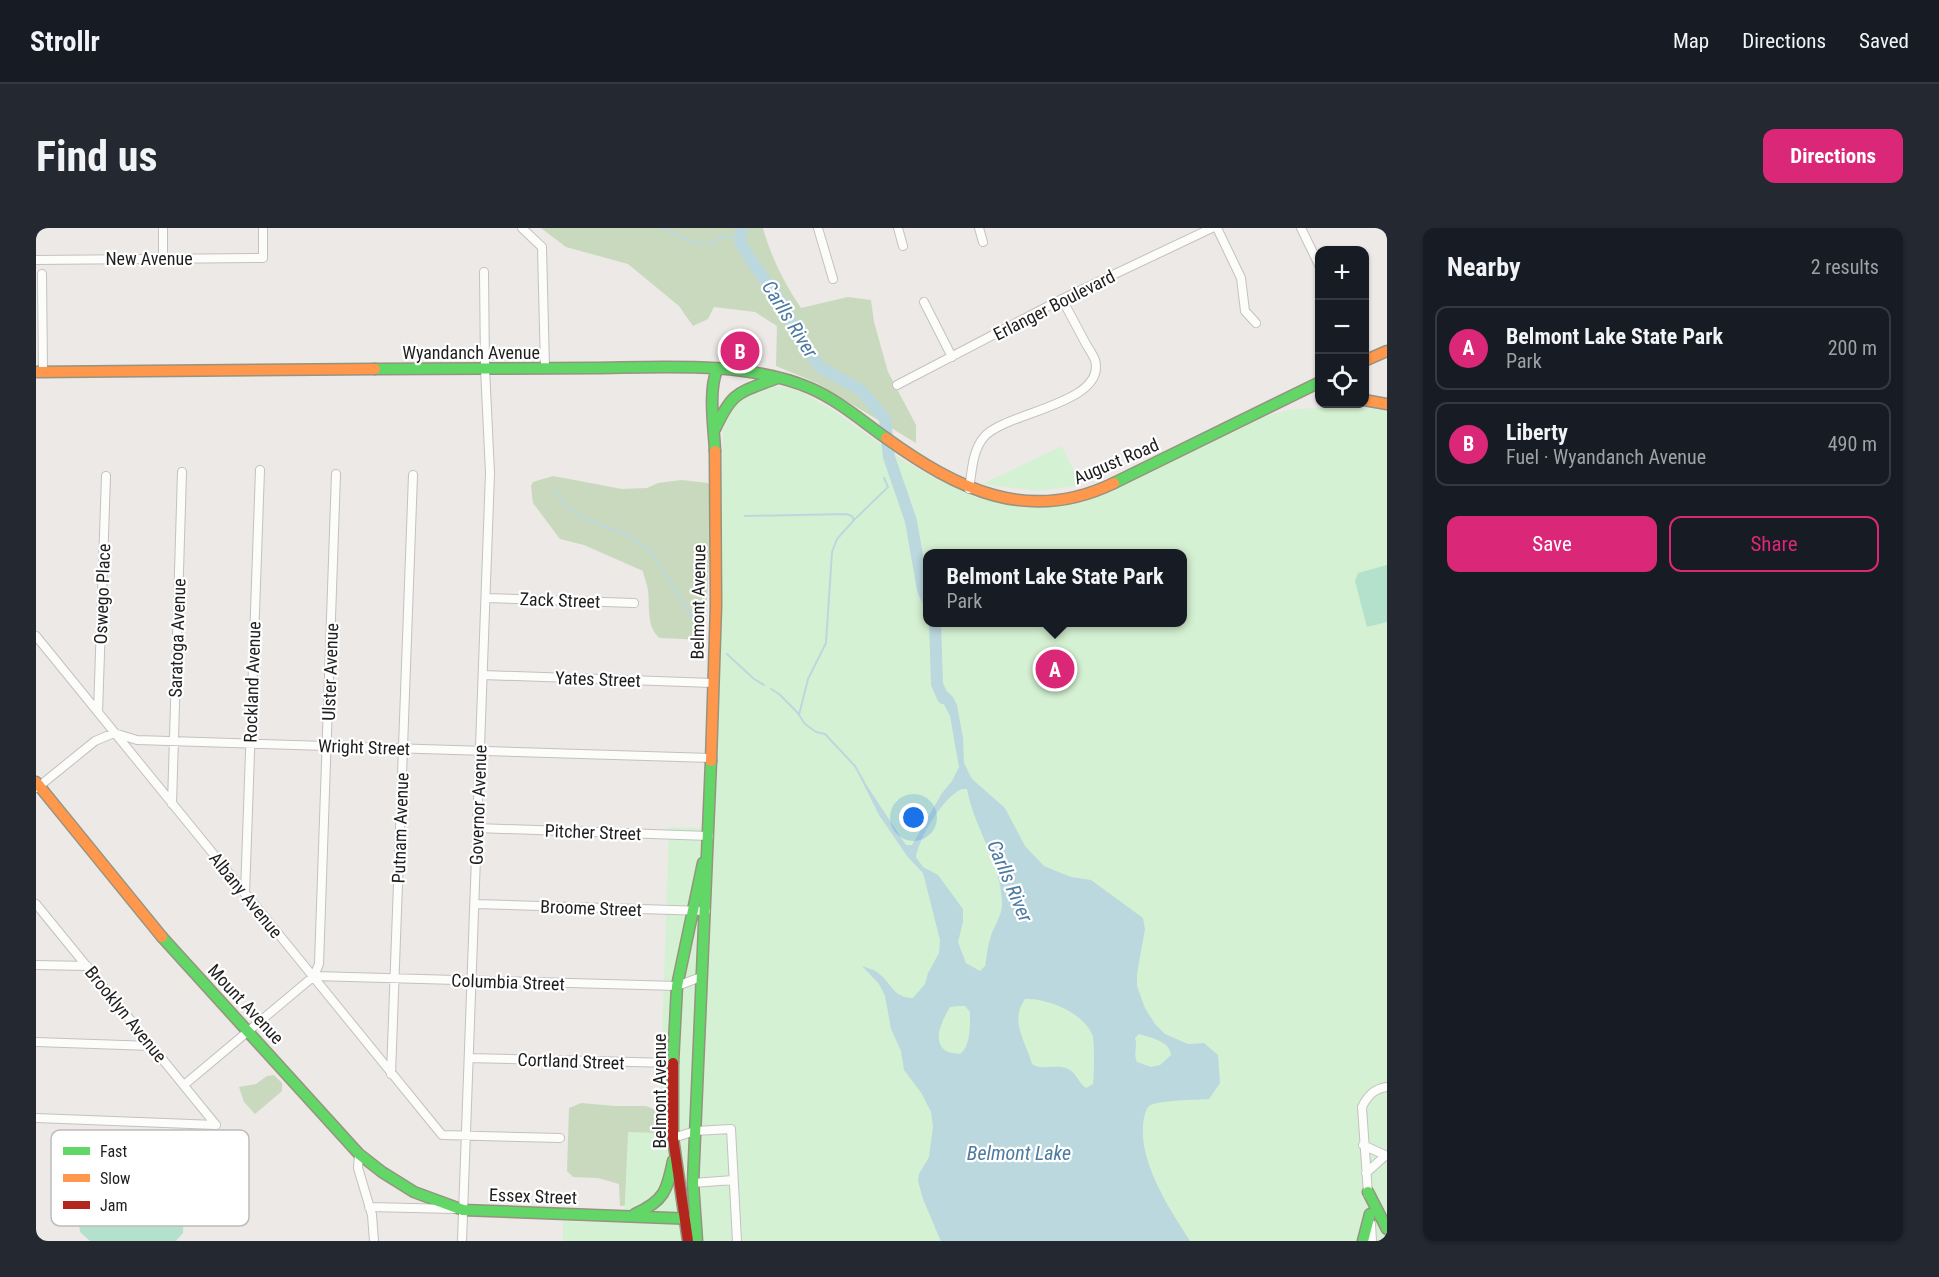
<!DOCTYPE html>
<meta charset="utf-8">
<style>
body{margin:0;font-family:"Roboto Condensed",sans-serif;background:#242831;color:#f1f3f6}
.controls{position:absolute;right:18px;top:18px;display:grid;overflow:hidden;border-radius:12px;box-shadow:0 2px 4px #0004}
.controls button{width:54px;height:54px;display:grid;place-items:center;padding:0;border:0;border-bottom:2px solid #363941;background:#171b24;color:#f1f3f6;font:30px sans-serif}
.you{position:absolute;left:878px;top:590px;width:21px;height:21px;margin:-15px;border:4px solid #fff;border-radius:50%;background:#1a73e8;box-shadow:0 0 0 9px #1a73e833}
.badge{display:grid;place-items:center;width:39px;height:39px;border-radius:50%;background:#db2777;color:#fff;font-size:20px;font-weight:700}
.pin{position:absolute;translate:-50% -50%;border:3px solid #fff;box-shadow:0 2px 6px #0006}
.popup{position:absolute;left:887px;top:321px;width:264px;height:78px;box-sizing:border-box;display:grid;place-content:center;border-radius:12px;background:#171b24;filter:drop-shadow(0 2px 4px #0005);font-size:20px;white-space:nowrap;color:#9ea1a6}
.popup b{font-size:22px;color:#f1f3f6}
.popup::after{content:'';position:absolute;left:50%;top:100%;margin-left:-12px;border:12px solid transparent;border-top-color:#171b24}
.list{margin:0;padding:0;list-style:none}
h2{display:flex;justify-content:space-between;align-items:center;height:78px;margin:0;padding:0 24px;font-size:26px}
h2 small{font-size:20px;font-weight:400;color:#9ea1a6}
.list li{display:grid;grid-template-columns:39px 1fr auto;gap:18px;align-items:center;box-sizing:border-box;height:84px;margin:0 12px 12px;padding:0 12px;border:2px solid #363941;border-radius:12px}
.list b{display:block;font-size:22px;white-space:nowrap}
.list p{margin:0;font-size:20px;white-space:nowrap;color:#9ea1a6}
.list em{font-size:20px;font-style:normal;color:#9ea1a6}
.actions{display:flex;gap:12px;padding:18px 24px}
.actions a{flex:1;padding:14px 0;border:2px solid #db2777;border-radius:12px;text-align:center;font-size:21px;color:#db2777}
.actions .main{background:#db2777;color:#fff}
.icon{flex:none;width:33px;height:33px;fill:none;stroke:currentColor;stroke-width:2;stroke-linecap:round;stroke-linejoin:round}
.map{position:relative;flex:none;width:1351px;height:1013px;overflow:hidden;border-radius:12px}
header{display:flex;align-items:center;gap:36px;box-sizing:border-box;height:84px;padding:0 30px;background:#171b24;border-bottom:2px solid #363941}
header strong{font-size:28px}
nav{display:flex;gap:33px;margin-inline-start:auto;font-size:21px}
.intro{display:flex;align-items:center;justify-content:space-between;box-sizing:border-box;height:144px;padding:0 36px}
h1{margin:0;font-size:42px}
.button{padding:15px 27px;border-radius:12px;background:#db2777;color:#fff;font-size:21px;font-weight:700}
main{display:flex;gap:36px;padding:0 36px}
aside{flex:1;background:#171b24;border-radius:12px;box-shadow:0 2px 4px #0004}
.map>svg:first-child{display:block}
</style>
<header>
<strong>Strollr</strong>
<nav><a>Map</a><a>Directions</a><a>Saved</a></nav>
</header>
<div class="intro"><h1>Find us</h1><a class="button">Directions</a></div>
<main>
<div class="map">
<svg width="1351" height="1013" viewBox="0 0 1351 1013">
<rect width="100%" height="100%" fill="#ece9e6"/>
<path fill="#c9d9bd" d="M505,0H727C735,29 748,55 765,80L812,69L835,72L838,94L852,144L880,197V215L781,155L740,138L741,98L719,84L678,79L672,91L657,98L643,78L592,36L530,19Z
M517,248L586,261L611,260L622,255L646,252L672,255L676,265L669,412L624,410C610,400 614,378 612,362C611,356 608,349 607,343L548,317L524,311L497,275L495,258L497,254Z
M238,847L246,855V863L219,886L208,874L203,859L220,856L231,848Z
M545,875L579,878H610L620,882L627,896L598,977L584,978L583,956L562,950L537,949L531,943L533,880Z"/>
<path fill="#d5f1d3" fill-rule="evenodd" d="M735,158L752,160L769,166L798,183L868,233L902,252L942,270L991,280L1046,275L1095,254L1218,192L1252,182L1303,178L1351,182V1013H527V993L588,995L592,904L623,905L633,599L678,600L687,202C695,173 704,161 735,158ZM892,326H1146V394H892Z
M1026,218L1045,257L1003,263L946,256Z"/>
<path fill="#b3e1cb" d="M1351,337V394L1331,399L1319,353L1322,345Z
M74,913L132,915L144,922L149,936L147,1005L140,1013H54L44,1004L42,986L45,927L59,914Z"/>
<path fill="#bbd8de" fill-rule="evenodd" d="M898,457H904L917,469L921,477L927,510L928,535L936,551L969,580L989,618L1008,638L1035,649L1055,652L1107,690L1109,701L1101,746V758L1109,780L1119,796L1129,806L1152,816L1168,815L1182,827L1184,855L1173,871C1161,872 1121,872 1113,878C1110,881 1109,886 1108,890C1100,931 1133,980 1154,1013H905L903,1009L887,971L882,953L883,946L893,929L897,899L895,884L886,866L868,842L865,823L855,801L849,768L843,756L826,738C831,740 837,741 841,744C855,754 857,770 877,770L889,756L892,745L903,725L904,712L887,645L871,628L843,587L820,541L870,617H876L906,565L916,553L923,539L914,488ZM926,561H931C938,600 966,636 966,676C966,689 957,699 954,711C951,720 951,729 949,738L944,743L930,735L922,714L927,694V681L902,647L887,639L880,629C883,610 907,569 926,561ZM989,771C1011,770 1046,784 1056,806C1059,810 1058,849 1057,856L1050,860C1042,855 1040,843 1030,840C1018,836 1007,843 996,836C990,814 973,793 989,771ZM922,778H929L934,784C934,797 935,818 924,826C920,825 914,825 910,823C895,813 907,791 914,779ZM1103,806C1115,810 1134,813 1135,827L1124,837L1115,839L1101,834C1097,825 1102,819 1099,810Z"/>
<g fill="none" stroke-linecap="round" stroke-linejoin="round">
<path stroke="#bbd8de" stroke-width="2" d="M625,0L659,15L676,16L683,10L696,8L704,14
M519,262L527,275L545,289L592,307L616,325L665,403
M709,288L810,286L816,288L818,292L801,311L796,324L790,415L772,451L763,487
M818,292L852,259L848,250
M691,426L718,451L728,457
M735,461L743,466L761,484L769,496L780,504L789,506L819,538L828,554"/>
<path stroke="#bbd8de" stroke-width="12" d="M706,0L704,14L716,34L748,78L764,113L785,140L825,162L849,191L853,229L875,293L887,362L892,373
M899,394L901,456L907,470"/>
<defs>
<path id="street" d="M127,0V30
M486,0L506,19L509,140
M782,0L797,51
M862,0L867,18
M943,0L947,14
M1181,0L1205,50L1209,83L1220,95
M1265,0L1284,39
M0,32L227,30V0
M6,46L7,143
M888,74L916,129
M861,157L1026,71L1176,0
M933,261C936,244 936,223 948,209C969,184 1071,176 1059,132C1057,127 1053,121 1050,116C1042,101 1034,86 1026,71
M450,370L598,375
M0,408L406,907L524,910
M447,447L677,455
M62,484L70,248
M1,560L59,513L78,505L101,512L675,530
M136,576L146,244
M441,600L673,608
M209,666L224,242
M0,676L180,897
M439,676L670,683
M0,737L51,738
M278,748L641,758L665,749
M0,814L116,818
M433,830L637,835
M355,846L377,247
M148,857L278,748L283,736L300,246
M0,890L180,897
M637,910L659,903L695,901L701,1013
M1327,917L1351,928
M323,926L322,940L336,987L338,1013
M1330,945L1349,928
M657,955L697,952
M1332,966L1326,879C1332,867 1338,861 1351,859
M333,979L419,981
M1335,996L1336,1013
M426,1013L454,245L449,140L448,44"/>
<path id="fast" d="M339,141C412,141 485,140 558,140C626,139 710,133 774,160C802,172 826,193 850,210
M679,201C697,162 703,165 741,150
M679,223C678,200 672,163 681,142
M1078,255L1284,154
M126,709L323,926L346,944L378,964L427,982L659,991
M637,835L641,758L667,635
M1332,964L1351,1001
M599,986C628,973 631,963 637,933
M661,1013L657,955L675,533
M1327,1013L1334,986"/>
<path id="slow" d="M1328,133L1351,123
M0,144L339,141
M1328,172L1351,176
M850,210C921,261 992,297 1078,255
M675,533L680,377L679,223
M0,554L126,709"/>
<path id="jam" d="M637,835V910L652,1013"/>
</defs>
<use href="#street" stroke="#c3c2c1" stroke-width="10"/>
<use href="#fast" stroke="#95947f" stroke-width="13"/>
<use href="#slow" stroke="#95947f" stroke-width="13"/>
<use href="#jam" stroke="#95947f" stroke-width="13"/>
<use href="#street" stroke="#fcfcfb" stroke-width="8"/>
<use href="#fast" stroke="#63d668" stroke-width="10"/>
<use href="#slow" stroke="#ff974d" stroke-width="10"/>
<use href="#jam" stroke="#b3261e" stroke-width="10"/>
</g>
<g text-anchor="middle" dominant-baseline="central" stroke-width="4.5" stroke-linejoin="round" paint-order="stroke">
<g font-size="18" fill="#1e1e1e" stroke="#fff">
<text x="113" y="30">New Avenue</text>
<text transform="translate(1018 77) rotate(-27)">Erlanger Boulevard</text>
<text x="435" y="124">Wyandanch Avenue</text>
<text transform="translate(1080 233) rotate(-23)">August Road</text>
<text transform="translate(66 366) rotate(-88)">Oswego Place</text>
<text transform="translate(524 372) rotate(2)">Zack Street</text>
<text transform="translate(662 374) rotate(-89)">Belmont Avenue</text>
<text transform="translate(141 410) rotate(-88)">Saratoga Avenue</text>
<text transform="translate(294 444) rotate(-88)">Ulster Avenue</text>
<text transform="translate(562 451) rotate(2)">Yates Street</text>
<text transform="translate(216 454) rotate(-88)">Rockland Avenue</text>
<text transform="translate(328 519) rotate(2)">Wright Street</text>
<text transform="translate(442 577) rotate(-88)">Governor Avenue</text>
<text transform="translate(364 600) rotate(-88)">Putnam Avenue</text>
<text transform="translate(557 604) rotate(2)">Pitcher Street</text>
<text transform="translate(210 667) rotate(51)">Albany Avenue</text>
<text transform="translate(555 680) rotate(2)">Broome Street</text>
<text transform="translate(472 754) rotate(2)">Columbia Street</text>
<text transform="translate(210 776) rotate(47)">Mount Avenue</text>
<text transform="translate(90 786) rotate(51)">Brooklyn Avenue</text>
<text transform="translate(535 833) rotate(2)">Cortland Street</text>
<text transform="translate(623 863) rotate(-90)">Belmont Avenue</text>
<text transform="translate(497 968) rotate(2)">Essex Street</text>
</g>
<g font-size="20" font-style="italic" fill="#4c7aa1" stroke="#fff">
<text transform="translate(754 91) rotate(58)">Carlls River</text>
<text transform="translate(974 653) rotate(67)">Carlls River</text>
<text x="983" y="925">Belmont Lake</text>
</g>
</g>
<rect x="15" y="902" width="198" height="96" rx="9" fill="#fff" stroke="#bcbcbc" stroke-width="1.5"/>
<rect x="27" y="919" width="27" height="8" fill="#63d668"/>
<rect x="27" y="946" width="27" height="8" fill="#ff974d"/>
<rect x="27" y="973" width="27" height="8" fill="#b3261e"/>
<g font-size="16" fill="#1e1e1e">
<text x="64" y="929">Fast</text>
<text x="64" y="956">Slow</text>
<text x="64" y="983">Jam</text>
</g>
</svg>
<div class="controls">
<button>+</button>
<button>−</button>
<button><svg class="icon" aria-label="locate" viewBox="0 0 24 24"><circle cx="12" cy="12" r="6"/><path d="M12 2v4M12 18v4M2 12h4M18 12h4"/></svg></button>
</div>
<div class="you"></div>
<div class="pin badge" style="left:1019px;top:441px">A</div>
<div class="popup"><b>Belmont Lake State Park</b>Park</div>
<div class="pin badge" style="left:704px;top:123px">B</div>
</div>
<aside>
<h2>Nearby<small>2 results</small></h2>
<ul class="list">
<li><span class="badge">A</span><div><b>Belmont Lake State Park</b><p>Park</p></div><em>200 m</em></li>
<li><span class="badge">B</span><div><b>Liberty</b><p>Fuel · Wyandanch Avenue</p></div><em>490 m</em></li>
</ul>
<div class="actions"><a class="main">Save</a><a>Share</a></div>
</aside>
</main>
